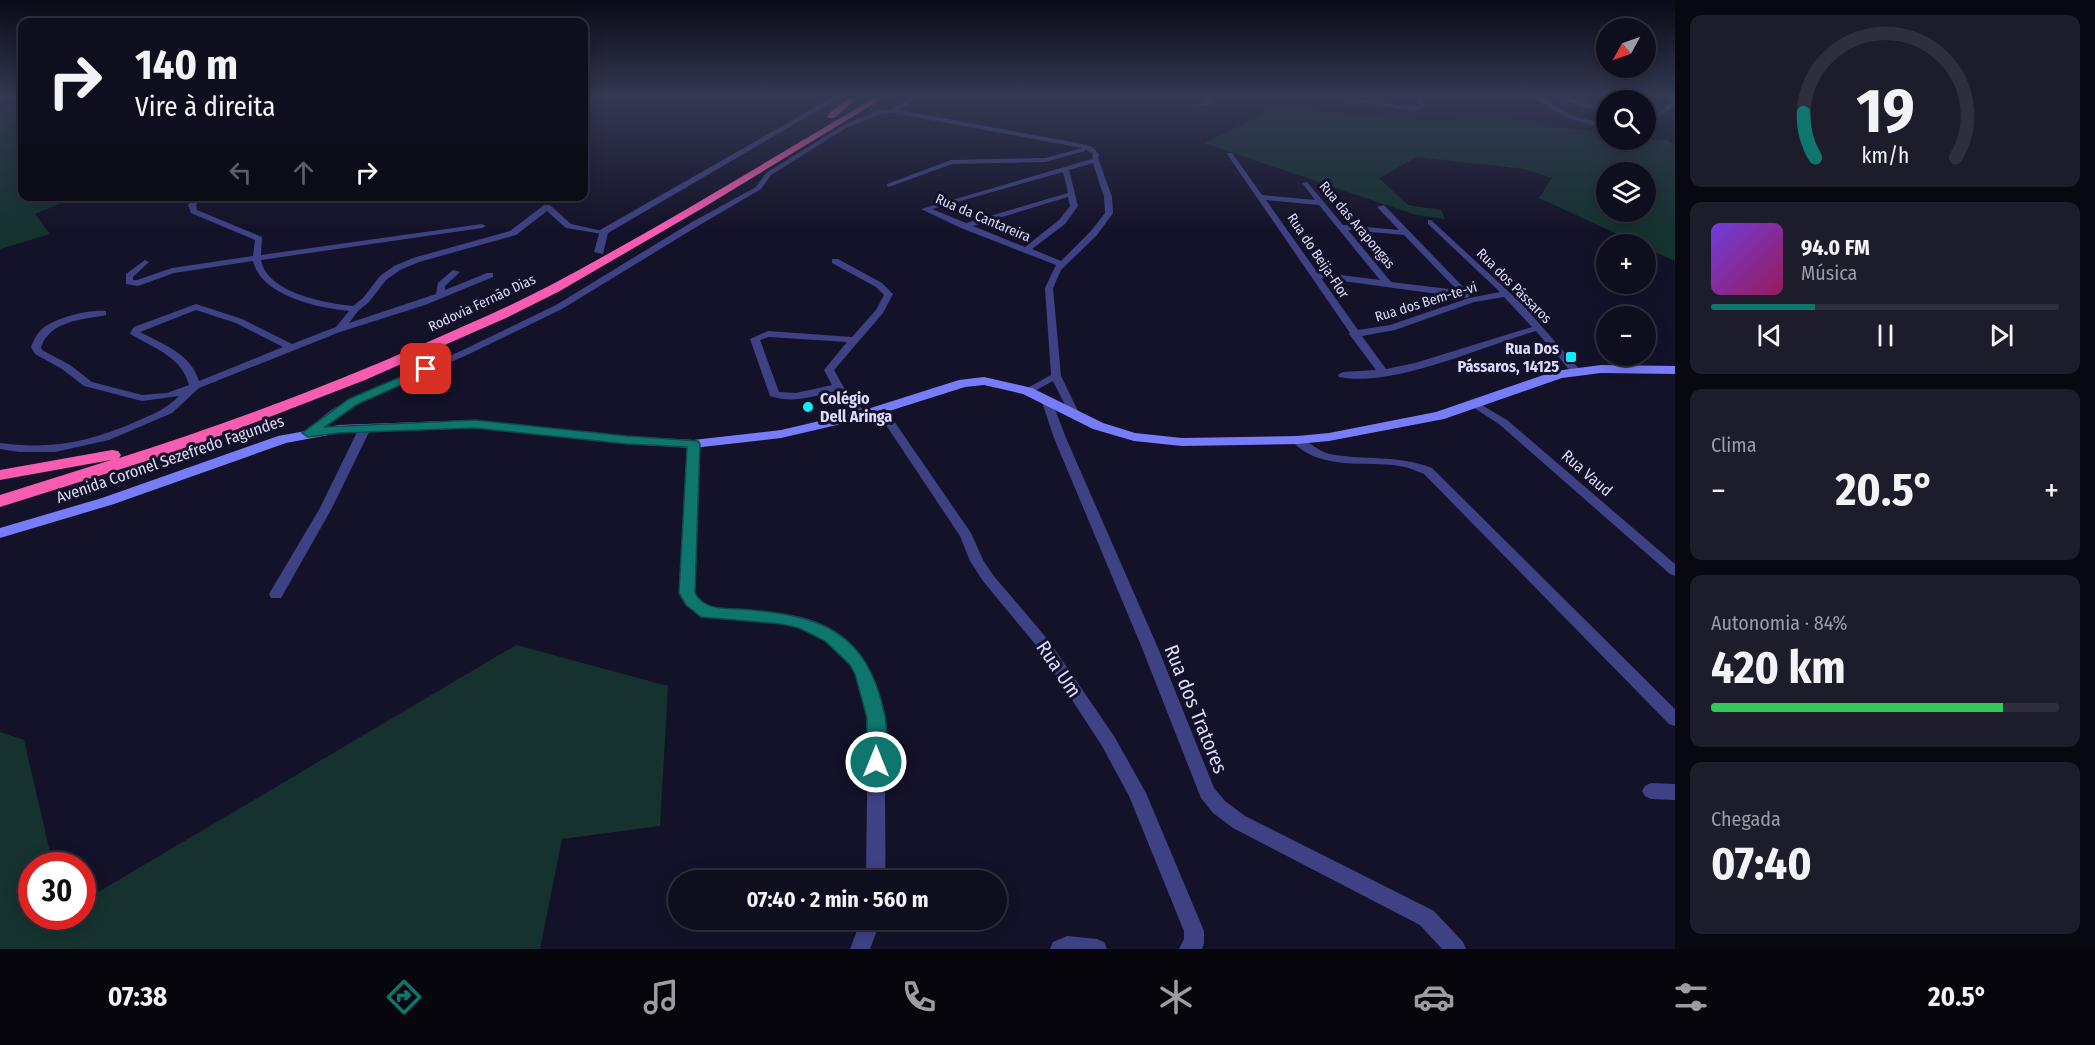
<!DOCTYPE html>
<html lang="pt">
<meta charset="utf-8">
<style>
body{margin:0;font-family:"Fira Sans Condensed",sans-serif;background:#1d1c2b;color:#f1f3f6;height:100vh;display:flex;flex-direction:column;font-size:22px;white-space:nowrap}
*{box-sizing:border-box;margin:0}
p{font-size:20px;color:#9b9ca4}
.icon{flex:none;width:33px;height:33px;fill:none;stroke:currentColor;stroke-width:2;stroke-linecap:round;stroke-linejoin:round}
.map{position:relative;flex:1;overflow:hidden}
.side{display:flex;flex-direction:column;gap:15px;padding:15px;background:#080810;width:420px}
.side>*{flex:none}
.guide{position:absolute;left:18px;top:18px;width:570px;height:183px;border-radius:12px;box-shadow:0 3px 15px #0003,0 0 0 2px #2f2e3c;background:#0f0e1e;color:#f1f3f6;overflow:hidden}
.needle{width:39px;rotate:230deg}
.tools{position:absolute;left:1596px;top:18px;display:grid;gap:12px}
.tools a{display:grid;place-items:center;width:60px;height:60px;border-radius:50%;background:#0f0e1e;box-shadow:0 3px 15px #0003,0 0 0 2px #2f2e3c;font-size:30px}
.speed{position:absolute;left:18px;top:852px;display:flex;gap:12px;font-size:30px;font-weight:700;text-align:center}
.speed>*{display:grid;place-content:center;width:78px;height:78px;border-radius:50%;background:#0f0e1e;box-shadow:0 3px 15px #0003,0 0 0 2px #2f2e3c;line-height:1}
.speed .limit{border:9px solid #d22;background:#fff;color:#111}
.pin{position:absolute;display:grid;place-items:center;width:51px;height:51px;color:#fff;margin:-26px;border-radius:12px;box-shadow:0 3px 9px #0006}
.me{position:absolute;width:66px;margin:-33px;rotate:0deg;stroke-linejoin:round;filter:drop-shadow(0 0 4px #0008)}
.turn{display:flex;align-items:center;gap:21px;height:126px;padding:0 18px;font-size:27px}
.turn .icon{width:78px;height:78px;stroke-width:2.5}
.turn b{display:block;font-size:42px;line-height:51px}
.lanes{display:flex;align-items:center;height:57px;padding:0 18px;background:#0003;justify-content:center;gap:30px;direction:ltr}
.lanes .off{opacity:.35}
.big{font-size:45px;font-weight:700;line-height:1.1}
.side .tile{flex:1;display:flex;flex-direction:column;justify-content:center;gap:9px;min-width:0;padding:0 21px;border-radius:12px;background:#1d1c2b}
.side .dial{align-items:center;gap:0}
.dial svg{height:156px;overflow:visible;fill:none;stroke:#2f2e3c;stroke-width:7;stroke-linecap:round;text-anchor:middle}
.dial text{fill:#f1f3f6;stroke:none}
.song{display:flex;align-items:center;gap:18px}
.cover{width:72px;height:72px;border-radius:9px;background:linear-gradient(135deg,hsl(260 70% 55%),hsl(330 70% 35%))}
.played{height:6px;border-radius:3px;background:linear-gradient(90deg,#0f766e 30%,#2f2e3c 30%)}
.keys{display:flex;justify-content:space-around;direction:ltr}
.heat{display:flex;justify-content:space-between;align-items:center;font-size:33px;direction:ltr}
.charge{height:9px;border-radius:4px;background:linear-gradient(90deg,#34c759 84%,#2f2e3c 0)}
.trip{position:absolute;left:668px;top:870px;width:339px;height:60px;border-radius:30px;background:#0f0e1e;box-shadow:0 3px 15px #0003,0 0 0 2px #2f2e3c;font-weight:700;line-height:60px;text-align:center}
.tab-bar{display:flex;height:96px;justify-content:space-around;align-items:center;background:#06060c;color:#9b9ca4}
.tab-bar .icon{width:42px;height:42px}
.tab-bar .on{color:#0f766e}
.tab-bar b{font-size:27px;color:#f1f3f6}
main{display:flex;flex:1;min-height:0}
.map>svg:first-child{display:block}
</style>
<main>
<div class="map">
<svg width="1675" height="949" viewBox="0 0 1675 949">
<rect width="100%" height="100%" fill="#141228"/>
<g fill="#15322f" fill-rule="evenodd">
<polygon points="584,97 677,97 669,101 584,102"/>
<polygon points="22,100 22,196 76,197 35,214 50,234 0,249 0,109 12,108 10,103"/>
<path d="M1265,107l174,14 30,-3 41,1 96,15v6h61l8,5v116l-29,-13v-4h-7l-100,-46 13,-20 -28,-9 -107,-12 -38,21 29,27 33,5 4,9 -29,-4 -212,-72 58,-28zM1606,172h40v40h-40z"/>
<polygon points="516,645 668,686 660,826 562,839 540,949 0,949 0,732 24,740 53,865 32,866 32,916 82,916 83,901"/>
</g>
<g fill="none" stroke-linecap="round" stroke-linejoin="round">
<g fill="#3f4185" fill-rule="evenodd">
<path d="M912,97h7l-21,13 180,33 14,4 7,7 -1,4 14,39 1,16 -16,22 -36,35 -8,18 8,88 19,39 -1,2h-8l-18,-36 -22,12 -4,1 -5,-3 29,-16 -6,-87 11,-23 -95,-37 -40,-19 171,-50 1,-5 -8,-5v2l-40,11 -93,2 -63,23 -2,-1v-2l64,-24 94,-2 38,-10 -190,-35 -13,1 -34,14 -75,47 -10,14 -63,37 -136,83 -95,46 -95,41 -33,18 -27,21h-8l-2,-2 29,-23 33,-18 97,-41 95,-46 136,-83 64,-35 10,-14 76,-47 35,-15 15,-2zM1093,163l11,34 1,16 -14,18 -30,30 -29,-12 33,-25 13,-18 -9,-36zM1063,172l5,21 -102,30 -34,-14zM1068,197l2,9 -11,14 -34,27 -52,-21z"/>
<polygon points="1198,97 1204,97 1215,104 1193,106 1193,104 1206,103"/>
<polygon points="1328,97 1341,97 1412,107 1419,106 1415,97 1421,97 1425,107 1412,111"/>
<path d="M1535,97h6l24,15 14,6 27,5v4c-27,-3 -50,-12 -71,-30z"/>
<path d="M1554,97c15,-1 36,8 52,10v4l-20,-3z"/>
<polygon points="1646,97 1658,97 1643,100 1633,100"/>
<polygon points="1666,97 1675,98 1675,106 1646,125 1646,121 1671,103 1672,101"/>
<path d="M1228,153h4l30,42 53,5 -13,-17 5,-1 36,43 56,5 -22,-23 7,-2 87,90 -4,3 -146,-20 37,52 32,-5 79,-27 31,-6 -72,-68v-4h3l91,84 59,67 -1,2h-8l-36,-42c-54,15 -143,57 -197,46l-1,-2 5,-3 33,-2 -27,-36 1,-1 -123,-179zM1266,200l53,5 61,75 -63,-8zM1348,230l56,5 53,55 -66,-8zM1504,297l28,30 -117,36 -29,6 -24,-33 33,-6 79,-28z"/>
<path d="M195,196h7l-6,9 1,5 65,27 -1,18 221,-31 4,2 -4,2 -221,32c6,33 64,43 92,46l10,-8 17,-22 14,-10 19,-8 97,-27 34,-26h6l21,19 36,8 -4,2 -37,-6 -19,-17 -31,24 -97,27 -19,8 -14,10 -17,22 -11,9 -9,12 87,-29 2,-11 15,-13 7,2 -15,14v4l42,-17h6v4l-68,28 -85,27 -141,56 -27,25 -63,27 -54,12h-36l-19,-3v-6c51,7 89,-1 135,-21 16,-7 32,-13 44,-26l-37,5 -58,-15 -22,-17 -27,-15 -4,-7c3,-7 5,-12 10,-17 12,-12 48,-21 65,-19v4c-24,5 -55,5 -65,32l1,3 28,15 22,17 50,13 25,-2 22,-8c-8,-29 -34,-36 -57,-50l-2,-2 4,-6 62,-23 46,15 50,25 44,-17 13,-16c-31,-3 -88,-15 -96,-50l-79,12 -36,13 -12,-2v-10l19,-14 4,2 -16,15v3h4l35,-12 81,-12 2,-16 -64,-27 -3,-8zM196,310l40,13 47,24 -84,34c-8,-27 -36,-37 -59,-49z"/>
<path d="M832,259h6l44,24 11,11 -10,19 -49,57 9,16 24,29 -5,3 -4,-1 -22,-26c-22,5 -44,13 -66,5l-20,-57 18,-8 84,6 24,-27 8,-15 -8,-8 -44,-24zM769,337l78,5 -23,28 8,15 -36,8 -17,-1 -19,-52z"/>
<polygon points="1046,396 1051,399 1066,438 1158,648 1214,788 1225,801 1245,816 1434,911 1463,942 1466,949 1442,949 1420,925 1233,828 1213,813 1201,798 1142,648 1054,438 1041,399"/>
<polygon points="1475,401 1507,420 1675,564 1675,576 1670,574 1499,424 1471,406 1470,404"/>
<polygon points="881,407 885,408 971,533 983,560 993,575 1049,641 1114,736 1146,793 1204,931 1204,943 1202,949 1179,949 1184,939 1184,931 1129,796 1102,746 1039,649 983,581 970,561 960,536 876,410"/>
<polygon points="365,425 371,428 332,508 281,598 271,598 269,594 320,508 359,428"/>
<path d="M1297,437c12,3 19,14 33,17 37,7 65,0 102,14l243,241v17l-6,-2 -245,-250c-11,-5 -20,-8 -32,-9 -34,-3 -76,4 -101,-25z"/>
<path d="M693,441l6,3 -5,149c9,17 27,16 44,17 32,2 69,3 97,21 55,37 49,105 50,163 0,29 1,58 0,86h-19l2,-162 -11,-43 -6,-10 -25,-25 -15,-8 -30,-9 -74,-5 -21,-13 -6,-12 7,-149z"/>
<polygon points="1651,783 1675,784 1675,800 1651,799 1645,796 1642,791 1645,786"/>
<polygon points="861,920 881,920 870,949 850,949"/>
<polygon points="1067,936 1097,939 1104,942 1107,949 1050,949 1053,942"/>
</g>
<polygon fill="#3f4185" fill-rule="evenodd" points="833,97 841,97 608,233 603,254 594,252 600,230"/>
<polygon fill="#777cf8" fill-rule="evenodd" points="1601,365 1675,366 1675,374 1601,373 1562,378 1444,419 1329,441 1297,444 1182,446 1134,441 1093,429 1023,394 984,385 965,387 867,418 781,438 693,448 627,444 475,428 339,433 286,443 114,504 0,538 0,528 102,498 278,436 339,425 475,420 627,436 693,440 781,430 858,412 959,380 984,377 1032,388 1103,423 1135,433 1182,438 1297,436 1329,433 1436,412 1555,371"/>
<g fill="#f75cb1" fill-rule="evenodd">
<polygon points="850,97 859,97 834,118 828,118 828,114"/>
<path d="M876,97h9l-184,112 -143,83 -52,26 -141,62 -93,36 -84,32 -188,59v-12l111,-35 -111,20v-10l112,-20 6,1 3,4 -2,3c102,-32 203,-70 302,-113 43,-19 86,-37 128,-59 111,-59 218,-125 327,-189z"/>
</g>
</g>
<linearGradient id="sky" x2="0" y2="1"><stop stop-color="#0b0a16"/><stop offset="0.42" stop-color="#343953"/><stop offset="1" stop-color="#343953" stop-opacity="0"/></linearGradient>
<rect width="1675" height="230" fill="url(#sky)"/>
<path fill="#0f766e" stroke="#0a4d48" stroke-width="1.5" d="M426,366l5,3 -1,3 -72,32 -33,23 150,-7 152,16 71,5 2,3 -5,149c9,17 28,15 44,16 81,6 128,20 146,107 3,15 1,31 1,46l-3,6 -7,2 -7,-2 -3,-6 1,-44 -12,-44 -5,-9 -25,-24 -26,-13 -18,-4 -80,-7 -15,-12 -7,-12 8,-146 -60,-3 -152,-16 -136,5 -31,4 -6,-4 47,-34z"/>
<g fill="#11ebf3" stroke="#141228" stroke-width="2">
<rect x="1565" y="351" width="12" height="12" rx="3"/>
<circle cx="808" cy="407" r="6"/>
</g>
<g text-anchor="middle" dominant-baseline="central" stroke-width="6" stroke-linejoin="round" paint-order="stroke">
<g font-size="14" fill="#dddbfd" stroke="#141228">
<text transform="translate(983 218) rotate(23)">Rua da Cantareira</text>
<text transform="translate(1357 225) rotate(50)">Rua das Arapongas</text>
<text transform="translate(1318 256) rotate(56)">Rua do Beija-Flor</text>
<text transform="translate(1514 286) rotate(45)">Rua dos Pássaros</text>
<text transform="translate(1426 302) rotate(-17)">Rua dos Bem-te-vi</text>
<text transform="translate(482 303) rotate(-25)">Rodovia Fernão Dias</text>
</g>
<g font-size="16" font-weight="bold" fill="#dddbfd" stroke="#141228" text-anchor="end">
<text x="1559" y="348">Rua Dos<tspan x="1559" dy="18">Pássaros, 14125</tspan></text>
<text x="820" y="398" text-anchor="start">Colégio<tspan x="820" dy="18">Dell Aringa</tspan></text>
</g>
<g font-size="16" fill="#dddbfd" stroke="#141228">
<text transform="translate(170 459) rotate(-19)">Avenida Coronel Sezefredo Fagundes</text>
<text transform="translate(1587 473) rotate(41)">Rua Vaud</text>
</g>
<g font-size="20" fill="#dddbfd" stroke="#141228">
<text transform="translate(1059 669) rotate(56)">Rua Um</text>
<text transform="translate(1196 709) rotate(68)">Rua dos Tratores</text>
</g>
</g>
</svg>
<div class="tools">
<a><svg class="needle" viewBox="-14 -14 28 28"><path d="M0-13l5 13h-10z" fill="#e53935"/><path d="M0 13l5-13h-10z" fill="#9b9ca4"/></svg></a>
<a><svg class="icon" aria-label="search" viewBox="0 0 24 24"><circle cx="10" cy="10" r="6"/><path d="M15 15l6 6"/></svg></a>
<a><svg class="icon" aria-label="layers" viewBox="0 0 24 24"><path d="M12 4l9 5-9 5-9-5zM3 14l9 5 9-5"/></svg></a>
<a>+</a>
<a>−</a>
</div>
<div class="speed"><div class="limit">30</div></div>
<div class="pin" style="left:426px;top:369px;background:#d93025"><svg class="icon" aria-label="arrive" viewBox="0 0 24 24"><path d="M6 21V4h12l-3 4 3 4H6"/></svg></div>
<svg class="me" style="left:876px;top:762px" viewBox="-20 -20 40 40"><circle r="17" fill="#0f766e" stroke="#fff" stroke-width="3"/><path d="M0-11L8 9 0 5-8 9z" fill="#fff"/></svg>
<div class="trip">07:40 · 2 min · 560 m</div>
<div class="guide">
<div class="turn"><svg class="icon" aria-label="right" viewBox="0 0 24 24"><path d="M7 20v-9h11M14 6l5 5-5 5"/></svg><div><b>140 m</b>Vire à direita</div></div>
<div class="lanes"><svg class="icon off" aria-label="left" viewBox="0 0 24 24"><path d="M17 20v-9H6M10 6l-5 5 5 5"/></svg><svg class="icon off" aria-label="ahead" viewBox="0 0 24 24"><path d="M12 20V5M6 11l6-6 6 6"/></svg><svg class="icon" aria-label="right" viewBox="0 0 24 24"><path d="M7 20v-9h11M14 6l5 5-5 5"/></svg></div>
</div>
</div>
<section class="side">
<div class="tile dial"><svg viewBox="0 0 100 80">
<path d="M14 69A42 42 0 1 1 86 69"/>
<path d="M14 69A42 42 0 0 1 8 46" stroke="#0f766e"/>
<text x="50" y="56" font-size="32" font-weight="700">19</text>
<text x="50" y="72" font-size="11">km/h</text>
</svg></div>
<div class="tile">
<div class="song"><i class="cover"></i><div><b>94.0 FM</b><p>Música</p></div></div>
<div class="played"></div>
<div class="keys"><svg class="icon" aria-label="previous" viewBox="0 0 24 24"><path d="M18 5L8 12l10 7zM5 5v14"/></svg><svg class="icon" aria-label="pause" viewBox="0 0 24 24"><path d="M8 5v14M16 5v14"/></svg><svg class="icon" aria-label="next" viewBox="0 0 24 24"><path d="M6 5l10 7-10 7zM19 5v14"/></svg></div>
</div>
<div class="tile"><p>Clima</p>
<div class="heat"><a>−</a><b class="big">20.5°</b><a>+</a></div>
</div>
<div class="tile"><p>Autonomia · 84%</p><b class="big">420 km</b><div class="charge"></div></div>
<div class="tile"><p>Chegada</p><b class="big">07:40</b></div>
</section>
</main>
<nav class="tab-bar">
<b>07:38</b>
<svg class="icon on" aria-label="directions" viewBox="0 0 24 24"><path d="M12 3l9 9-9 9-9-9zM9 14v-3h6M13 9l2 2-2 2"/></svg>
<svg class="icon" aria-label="music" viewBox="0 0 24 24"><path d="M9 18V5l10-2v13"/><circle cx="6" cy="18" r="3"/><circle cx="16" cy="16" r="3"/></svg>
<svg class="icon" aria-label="phone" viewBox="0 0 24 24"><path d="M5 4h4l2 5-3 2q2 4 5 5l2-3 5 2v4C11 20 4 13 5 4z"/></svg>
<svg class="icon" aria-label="climate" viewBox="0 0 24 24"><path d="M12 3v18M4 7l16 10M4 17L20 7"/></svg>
<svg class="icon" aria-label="car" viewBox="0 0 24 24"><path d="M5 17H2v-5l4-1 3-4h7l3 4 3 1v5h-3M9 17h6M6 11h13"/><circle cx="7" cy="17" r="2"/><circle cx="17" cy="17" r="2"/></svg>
<svg class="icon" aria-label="filters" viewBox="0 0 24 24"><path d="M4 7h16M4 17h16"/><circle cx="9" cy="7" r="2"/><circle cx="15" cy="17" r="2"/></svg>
<b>20.5°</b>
</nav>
